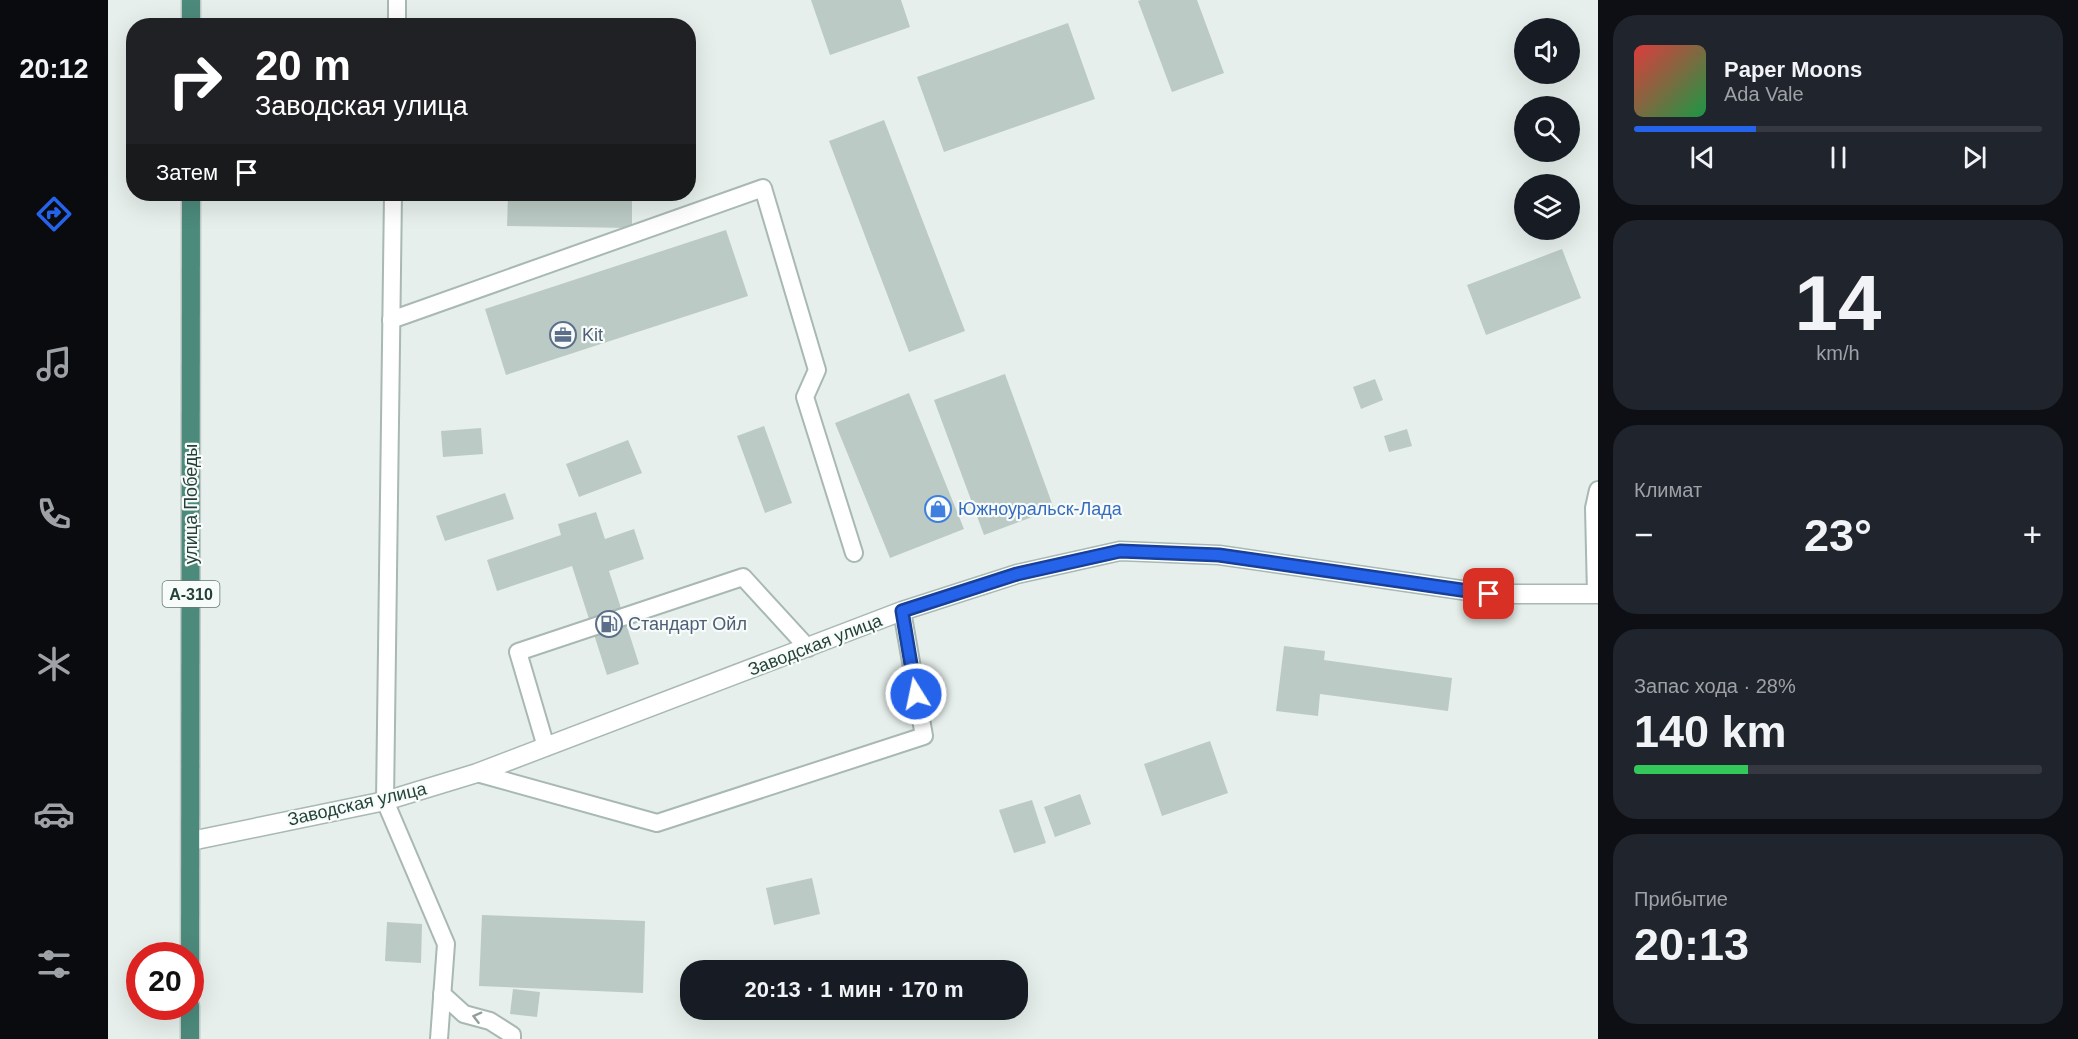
<!DOCTYPE html>
<html lang="ru">
<meta charset="utf-8">
<style>
body{margin:0;font-family:Arial,sans-serif;background:#20242c;color:#f1f3f6;height:100vh;display:flex;flex-direction:column;font-size:22px;white-space:nowrap}
*{box-sizing:border-box;margin:0}
p{font-size:20px;color:#9ea1a6}
.icon{flex:none;width:33px;height:33px;fill:none;stroke:currentColor;stroke-width:2;stroke-linecap:round;stroke-linejoin:round}
.map{position:relative;flex:1;overflow:hidden}
.panel{display:flex;flex-direction:column;gap:15px;padding:15px;background:#0d0f14;width:480px}
.panel>*{flex:none}
.guide{position:absolute;left:18px;top:18px;width:570px;height:183px;border-radius:24px;box-shadow:0 6px 24px #0002;background:#202124;color:#fff;overflow:hidden}
.tools{position:absolute;left:1406px;top:18px;display:grid;gap:12px}
.tools a{display:grid;place-items:center;width:66px;height:66px;border-radius:50%;background:#171b24;box-shadow:0 6px 24px #0002;font-size:30px}
.speed{position:absolute;left:18px;top:942px;display:flex;gap:12px;font-size:30px;font-weight:700;text-align:center}
.speed>*{display:grid;place-content:center;width:78px;height:78px;border-radius:50%;background:#171b24;box-shadow:0 6px 24px #0002;line-height:1}
.speed .limit{border:9px solid #d22;background:#fff;color:#111}
.pin{position:absolute;display:grid;place-items:center;width:51px;height:51px;color:#fff;margin:-26px;border-radius:12px;box-shadow:0 3px 9px #0006}
.me{position:absolute;width:66px;margin:-33px;rotate:350deg;stroke-linejoin:round;filter:drop-shadow(0 0 4px #0008)}
.turn{display:flex;align-items:center;gap:21px;height:126px;padding:0 30px;font-size:27px}
.turn .icon{width:78px;height:78px;stroke-width:2.5}
.turn b{display:block;font-size:42px;line-height:51px}
.then{display:flex;align-items:center;height:57px;padding:0 30px;background:#0003;gap:12px;font-size:22px}
.big{font-size:45px;font-weight:700;line-height:1.1}
.panel .tile{flex:1;display:flex;flex-direction:column;justify-content:center;gap:9px;min-width:0;padding:0 21px;border-radius:24px;background:#20242c}
.panel .dial{align-items:center;gap:0}
.dial b{font-size:78px;line-height:1}
.song{display:flex;align-items:center;gap:18px}
.cover{width:72px;height:72px;border-radius:9px;background:linear-gradient(135deg,hsl(0 70% 55%),hsl(140 70% 35%))}
.played{height:6px;border-radius:3px;background:linear-gradient(90deg,#2563eb 30%,#363941 30%)}
.keys{display:flex;justify-content:space-around;direction:ltr}
.heat{display:flex;justify-content:space-between;align-items:center;font-size:33px;direction:ltr}
.charge{height:9px;border-radius:4px;background:linear-gradient(90deg,#34c759 28%,#363941 0)}
.trip{position:absolute;left:572px;top:960px;width:348px;height:60px;border-radius:24px;background:#171b24;box-shadow:0 6px 24px #0002;font-weight:700;line-height:60px;text-align:center}
main{display:flex;flex:1;min-height:0}
.dock{display:flex;flex-direction:column;width:108px;justify-content:space-around;align-items:center;background:#090b0e;color:#9ea1a6}
.dock .icon{width:42px;height:42px}
.dock .on{color:#2563eb}
.dock b{font-size:27px;color:#f1f3f6}
.map>svg:first-child{display:block}
</style>
<main>
<nav class="dock">
<b>20:12</b>
<svg class="icon on" aria-label="directions" viewBox="0 0 24 24"><path d="M12 3l9 9-9 9-9-9zM9 14v-3h6M13 9l2 2-2 2"/></svg>
<svg class="icon" aria-label="music" viewBox="0 0 24 24"><path d="M9 18V5l10-2v13"/><circle cx="6" cy="18" r="3"/><circle cx="16" cy="16" r="3"/></svg>
<svg class="icon" aria-label="phone" viewBox="0 0 24 24"><path d="M5 4h4l2 5-3 2q2 4 5 5l2-3 5 2v4C11 20 4 13 5 4z"/></svg>
<svg class="icon" aria-label="climate" viewBox="0 0 24 24"><path d="M12 3v18M4 7l16 10M4 17L20 7"/></svg>
<svg class="icon" aria-label="car" viewBox="0 0 24 24"><path d="M5 17H2v-5l4-1 3-4h7l3 4 3 1v5h-3M9 17h6M6 11h13"/><circle cx="7" cy="17" r="2"/><circle cx="17" cy="17" r="2"/></svg>
<svg class="icon" aria-label="filters" viewBox="0 0 24 24"><path d="M4 7h16M4 17h16"/><circle cx="9" cy="7" r="2"/><circle cx="15" cy="17" r="2"/></svg>
</nav>
<div class="map">
<svg width="1490" height="1039" viewBox="0 0 1490 1039">
<rect width="100%" height="100%" fill="#e6efeb"/>
<g fill="#bbcac4">
<polygon points="703,0 793,0 802,27 722,55"/>
<polygon points="1033,0 1089,0 1116,73 1064,92 1030,1"/>
<polygon points="960,23 987,99 836,152 809,77"/>
<polygon points="776,120 857,331 801,352 721,141"/>
<polygon points="400,194 524,194 524,228 399,226"/>
<polygon points="618,230 640,296 398,375 377,309"/>
<polygon points="1454,249 1473,298 1378,335 1359,285"/>
<polygon points="897,374 946,509 876,535 826,400"/>
<polygon points="1267,379 1275,400 1253,409 1245,387"/>
<polygon points="801,393 856,529 782,558 727,423"/>
<polygon points="656,426 684,503 657,513 629,436"/>
<polygon points="373,428 375,454 335,457 333,431"/>
<polygon points="1299,429 1304,446 1281,452 1276,436"/>
<polygon points="520,440 534,473 471,497 458,464"/>
<polygon points="397,493 406,519 337,541 328,516"/>
<polygon points="488,512 497,539 526,529 536,559 501,571 531,664 499,675 464,566 389,591 379,560 453,535 450,524"/>
<polygon points="1176,646 1217,651 1216,660 1344,678 1340,711 1212,694 1210,716 1168,711"/>
<polygon points="1102,741 1120,793 1054,816 1036,764"/>
<polygon points="972,794 983,824 947,837 936,807"/>
<polygon points="924,800 938,843 906,853 891,810"/>
<polygon points="704,878 712,914 666,925 658,888"/>
<polygon points="374,915 537,921 535,993 371,986"/>
<polygon points="279,922 314,924 313,963 277,961"/>
<polygon points="405,989 432,992 429,1017 402,1014"/>
</g>
<g fill="none" stroke-linecap="round" stroke-linejoin="round">
<defs>
<g id="service">
<polyline points="289,26 289,0"/>
<polyline points="285,194 277,801 338,944 331,1039"/>
<polyline points="283,320 655,188 709,370 697,397 746,553"/>
<polyline points="1488,594 1486,508 1490,490"/>
<polyline points="438,747 410,652 635,577 700,648"/>
<polyline points="369,773 549,823 816,736 794,611"/>
<polyline points="334,994 356,1014 382,1021 404,1035 404,1039"/>
</g>
<polyline id="tertiary" points="83,841 277,801 369,773 794,611 909,574 1012,551 1111,555 1381,594 1490,594"/>
<g id="trunk">
<polyline points="83,26 83,0"/>
<polyline points="82,994 83,194"/>
<polyline points="82,1039 82,1006"/>
</g>
</defs>
<use href="#service" stroke="#a8b8b2" stroke-width="20"/>
<use href="#tertiary" stroke="#a8b8b2" stroke-width="21"/>
<use href="#trunk" stroke="#c2cac8" stroke-width="21"/>
<use href="#service" stroke="#fff" stroke-width="16"/>
<use href="#tertiary" stroke="#fff" stroke-width="18"/>
<use href="#trunk" stroke="#4c8a7c" stroke-width="18"/>
</g>
<defs><path id="oneway-chevron" d="M-2-3.5L2.5 0L-2 3.5" fill="none" stroke-width="1.6" stroke-linecap="round" stroke-linejoin="round" transform="scale(1.5)"/></defs>
<use stroke="#92a09c" href="#oneway-chevron" transform="translate(369 1017) rotate(-165)"/>
<g fill="none" stroke-linecap="round" stroke-linejoin="round">
<defs>
<polyline id="route" points="808,694 794,611 909,574 1012,551 1111,555 1381,594"/>
</defs>
<use href="#route" stroke="#184099" stroke-width="15"/>
<use href="#route" stroke="#2563eb" stroke-width="10"/>
</g>
<defs>
<symbol id="office-ring" viewBox="-11 -11 22 22"><circle r="9.5" fill="#f7fbf9" stroke="#5c6f8a" stroke-width="1.5"/><path d="M-6-3h4V-5.5h4V-3h4V5H-6ZM-1-4.5V-3h2v-1.5ZM-6 0V1H6V0Z" fill="#5c6f8a"/></symbol>
<symbol id="shop-ring" viewBox="-11 -11 22 22"><circle r="9.5" fill="#f7fbf9" stroke="#3f7fe0" stroke-width="1.5"/><path d="M-5-2.5h2.3a2.7 3.5 0 0 1 5.4 0H5L5.5 6h-11ZM-1.5-2.5h3a1.5 2.3 0 0 0-3 0Z" fill="#3f7fe0"/></symbol>
<symbol id="fuel-ring" viewBox="-11 -11 22 22"><circle r="9.5" fill="#f7fbf9" stroke="#5c6f8a" stroke-width="1.5"/><path d="M-5.5-6h7V0h2V4h1.3V-2.5L3-4.5l.8-.8L6-3V5H2.5V1h-1V6h-7ZM-4.2-4.7v3.2H.2V-4.7Z" fill="#5c6f8a"/></symbol>
</defs>
<g fill-rule="evenodd">
<use href="#office-ring" x="440" y="320" width="30" height="30"/>
<use href="#shop-ring" x="815" y="494" width="30" height="30"/>
<use href="#fuel-ring" x="486" y="609" width="30" height="30"/>
</g>
<g text-anchor="middle" dominant-baseline="central" stroke-width="4.5" stroke-linejoin="round" paint-order="stroke">
<rect fill="#f7fbf9" stroke="#637a73" stroke-width="1.5" x="54.5" y="581" width="57" height="26" rx="4.5"/>
<g font-size="16" font-weight="bold" fill="#24423a">
<text x="83" y="594">А-310</text>
</g>
<g font-size="18" fill="#4e5e75" stroke="#f7fbf9" text-anchor="start">
<text x="474" y="335">Kit</text>
<text x="520" y="624">Стандарт Ойл</text>
</g>
<g font-size="18" fill="#24423a" stroke="#f7fbf9">
<text transform="translate(83 504) rotate(-90)">улица Победы</text>
<text transform="translate(707 645) rotate(-21)">Заводская улица</text>
<text transform="translate(249 804) rotate(-13)">Заводская улица</text>
</g>
<g font-size="18" fill="#366cbe" stroke="#f7fbf9" text-anchor="start">
<text x="850" y="509">Южноуральск-Лада</text>
</g>
</g>
</svg>
<div class="tools">
<a><svg class="icon" aria-label="sound" viewBox="0 0 24 24"><path d="M4 9h4l5-4v14l-5-4H4zM17 9q2 3 0 6"/></svg></a>
<a><svg class="icon" aria-label="search" viewBox="0 0 24 24"><circle cx="10" cy="10" r="6"/><path d="M15 15l6 6"/></svg></a>
<a><svg class="icon" aria-label="layers" viewBox="0 0 24 24"><path d="M12 4l9 5-9 5-9-5zM3 14l9 5 9-5"/></svg></a>
</div>
<div class="speed"><div class="limit">20</div></div>
<div class="pin" style="left:1381px;top:594px;background:#d93025"><svg class="icon" aria-label="arrive" viewBox="0 0 24 24"><path d="M6 21V4h12l-3 4 3 4H6"/></svg></div>
<svg class="me" style="left:808px;top:694px" viewBox="-20 -20 40 40"><circle r="17" fill="#2563eb" stroke="#fff" stroke-width="3"/><path d="M0-11L8 9 0 5-8 9z" fill="#fff"/></svg>
<div class="trip">20:13 · 1 мин · 170 m</div>
<div class="guide">
<div class="turn"><svg class="icon" aria-label="right" viewBox="0 0 24 24"><path d="M7 20v-9h11M14 6l5 5-5 5"/></svg><div><b>20 m</b>Заводская улица</div></div>
<div class="then">Затем<svg class="icon" aria-label="arrive" viewBox="0 0 24 24"><path d="M6 21V4h12l-3 4 3 4H6"/></svg></div>
</div>
</div>
<section class="panel">
<div class="tile">
<div class="song"><i class="cover"></i><div><b>Paper Moons</b><p>Ada Vale</p></div></div>
<div class="played"></div>
<div class="keys"><svg class="icon" aria-label="previous" viewBox="0 0 24 24"><path d="M18 5L8 12l10 7zM5 5v14"/></svg><svg class="icon" aria-label="pause" viewBox="0 0 24 24"><path d="M8 5v14M16 5v14"/></svg><svg class="icon" aria-label="next" viewBox="0 0 24 24"><path d="M6 5l10 7-10 7zM19 5v14"/></svg></div>
</div>
<div class="tile dial"><b>14</b><p>km/h</p></div>
<div class="tile"><p>Климат</p>
<div class="heat"><a>−</a><b class="big">23°</b><a>+</a></div>
</div>
<div class="tile"><p>Запас хода · 28%</p><b class="big">140 km</b><div class="charge"></div></div>
<div class="tile"><p>Прибытие</p><b class="big">20:13</b></div>
</section>
</main>
